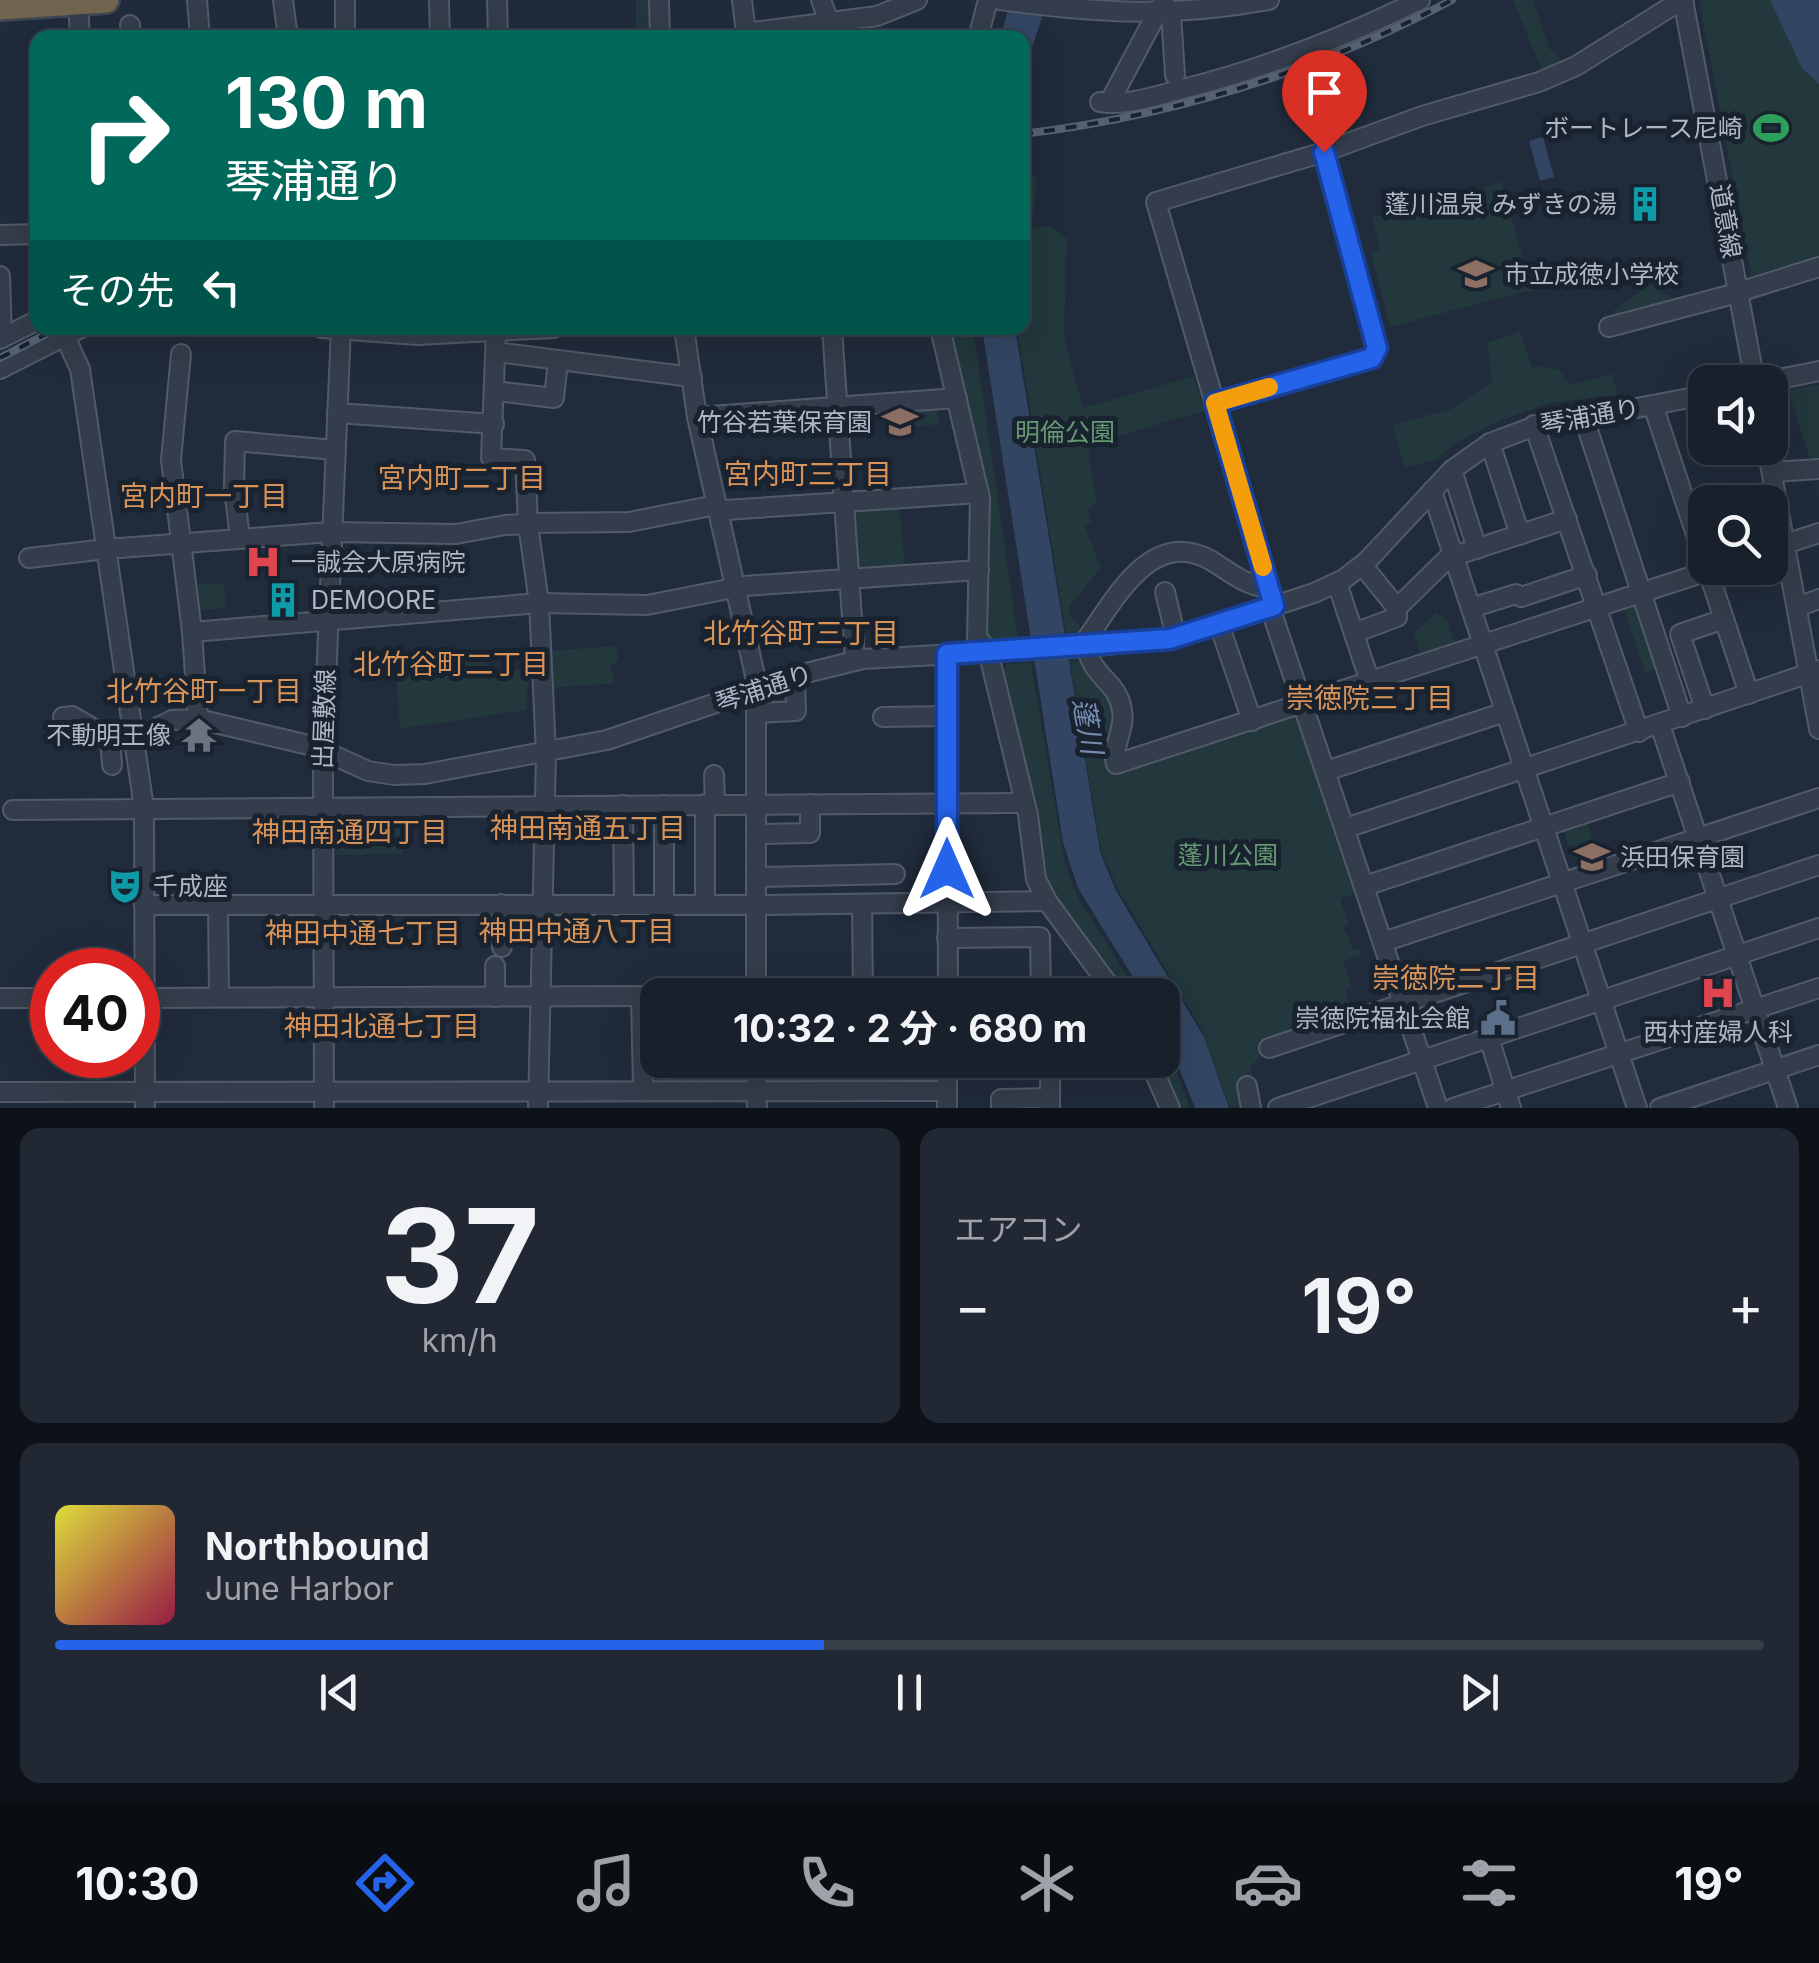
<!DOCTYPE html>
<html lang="ja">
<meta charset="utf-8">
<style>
body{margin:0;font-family:Inter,"Noto Sans JP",sans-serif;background:#212834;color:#f1f3f6;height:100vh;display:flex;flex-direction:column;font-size:38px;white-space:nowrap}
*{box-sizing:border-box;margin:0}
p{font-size:32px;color:#9fa3a9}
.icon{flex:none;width:55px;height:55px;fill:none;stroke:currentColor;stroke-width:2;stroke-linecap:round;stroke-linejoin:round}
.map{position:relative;height:1108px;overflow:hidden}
.side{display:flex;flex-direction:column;gap:20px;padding:20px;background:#0d1218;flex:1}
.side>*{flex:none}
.top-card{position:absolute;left:30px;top:30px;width:1000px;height:305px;border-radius:20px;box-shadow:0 10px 40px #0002,0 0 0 2px #363e48;background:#00695c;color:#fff;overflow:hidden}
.buttons{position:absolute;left:1688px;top:365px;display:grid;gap:20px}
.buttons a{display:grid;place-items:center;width:100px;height:100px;border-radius:20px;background:#18202c;box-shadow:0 10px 40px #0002,0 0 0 2px #363e48;font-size:50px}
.speed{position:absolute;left:30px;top:948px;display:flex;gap:20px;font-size:50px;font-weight:700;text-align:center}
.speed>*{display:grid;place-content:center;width:130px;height:130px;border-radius:50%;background:#18202c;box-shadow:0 10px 40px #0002,0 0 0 2px #363e48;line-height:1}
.speed .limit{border:15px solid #d22;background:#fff;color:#111}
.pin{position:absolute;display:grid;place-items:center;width:85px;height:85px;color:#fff;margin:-102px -42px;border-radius:50% 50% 50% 0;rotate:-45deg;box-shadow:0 0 10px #0007}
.pin .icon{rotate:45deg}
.me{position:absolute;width:110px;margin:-55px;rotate:0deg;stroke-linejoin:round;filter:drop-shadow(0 0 8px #0008)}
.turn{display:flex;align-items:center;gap:35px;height:210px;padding:0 30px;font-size:45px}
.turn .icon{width:130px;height:130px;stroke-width:2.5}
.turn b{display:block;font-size:70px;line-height:85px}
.then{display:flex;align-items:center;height:95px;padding:0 30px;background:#0003;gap:20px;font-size:38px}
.big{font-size:75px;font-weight:700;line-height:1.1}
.side .card{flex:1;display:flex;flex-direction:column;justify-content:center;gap:15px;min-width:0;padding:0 35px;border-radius:20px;background:#212834}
.side .dial{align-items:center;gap:0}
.dial b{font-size:130px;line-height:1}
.song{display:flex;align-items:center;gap:30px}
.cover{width:120px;height:120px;border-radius:15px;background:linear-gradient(135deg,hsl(60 70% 55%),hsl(340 70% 35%))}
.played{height:10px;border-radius:5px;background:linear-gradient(90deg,#2563eb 45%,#363e48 45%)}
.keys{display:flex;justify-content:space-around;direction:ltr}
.heat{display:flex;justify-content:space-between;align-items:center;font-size:55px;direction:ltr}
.side .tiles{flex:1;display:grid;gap:20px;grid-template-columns:1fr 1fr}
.card:last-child{grid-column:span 2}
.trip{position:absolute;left:640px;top:978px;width:540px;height:100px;border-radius:20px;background:#18202c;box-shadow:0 10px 40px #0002,0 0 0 2px #363e48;font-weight:700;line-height:100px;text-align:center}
.tabs{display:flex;height:160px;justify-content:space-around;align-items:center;background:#0a0d12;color:#9fa3a9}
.tabs .icon{width:70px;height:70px}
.tabs .selected{color:#2563eb}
.tabs b{font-size:45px;color:#f1f3f6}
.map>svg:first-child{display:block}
</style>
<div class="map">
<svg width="1819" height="1108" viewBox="0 0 1819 1108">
<rect width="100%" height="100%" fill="#202b3b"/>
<g fill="#22383c">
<polygon points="636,0 654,0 656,37 636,37"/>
<polygon points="1513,0 1533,0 1549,48 1565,62 1542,71"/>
<polygon points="1699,0 1819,0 1819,256 1751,276"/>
<polygon points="1036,177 1034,217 1023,218 1023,178"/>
<polygon points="1502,182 1531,290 1390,327 1371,253 1380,250 1372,217"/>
<polygon points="1051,226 1067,239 1064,337 1083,408 1194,376 1204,411 1091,444 1089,457 1097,502 1088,511 1091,522 1085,527 1101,568 1069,607 1071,616 1080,625 1079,632 1066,634 1017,328 1022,328 1023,229"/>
<polygon points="1668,272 1669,277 1662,292 1678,301 1615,318 1614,310"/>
<polygon points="944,328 973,328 1018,638 993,641 982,636 985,499"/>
<polygon points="1520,331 1532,366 1558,369 1571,385 1612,374 1618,395 1549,403 1499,421 1457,442 1436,460 1405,467 1392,425 1451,409 1492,382 1487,343"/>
<polygon points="1819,385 1819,465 1811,462 1788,390"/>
<polygon points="935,405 940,424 911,427 908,417 910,407"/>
<polygon points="899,502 905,570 857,573 852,505"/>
<polygon points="224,583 226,608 194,611 192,585"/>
<polygon points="1638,599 1660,668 1645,673 1622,604"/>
<polygon points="1436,613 1447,620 1457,648 1422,659 1414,633"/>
<polygon points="616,646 619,661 610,665 615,683 549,688 546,651"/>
<polygon points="479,650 490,672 529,668 526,710 400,729 395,656"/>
<polygon points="1079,661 1102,686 1117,709 1109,748 1104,758 1108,773 1299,713 1358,892 1340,899 1349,924 1344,927 1352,948 1360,950 1361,955 1343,961 1352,987 1345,989 1353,1013 1269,1048 1250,1067 1258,1106 1230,1108 1201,1028 1118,889 1101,851 1070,662"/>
<polygon points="1031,663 1065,864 1080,901 1139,995 1120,995 1044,887 999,674 1007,664"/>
<polygon points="428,813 428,827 404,828 403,854 335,855 336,818 340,814"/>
<polygon points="1587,821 1594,843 1575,849 1573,845 1568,846 1563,828"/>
<polygon points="1163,1035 1190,1108 1174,1108 1153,1060 1162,1060"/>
</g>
<g fill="#324663">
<polygon points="1011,0 1048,0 1023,74 1022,38 1000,38"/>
<polygon points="1770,0 1819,0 1819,84 1802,68"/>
<polygon points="1543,137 1554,177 1540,181 1529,141"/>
<polygon points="982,328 1015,328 1100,852 1116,891 1204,1037 1229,1108 1195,1108 1163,1028 1162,995 1144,995 1078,888 1063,842"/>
</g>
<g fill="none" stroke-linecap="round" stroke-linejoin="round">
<defs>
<g id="minor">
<polyline points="197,0 200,38"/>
<polyline points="283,0 288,38"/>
<polyline points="439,0 440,38"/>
<polyline points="497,0 498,38"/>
<polyline points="659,0 660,38"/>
<polyline points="742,0 746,33 877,16 917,0"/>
<polyline points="821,0 829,22"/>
<path d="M1000,0c97,13 172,18 269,0"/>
<polyline points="1683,0 1755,382"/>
<polyline points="78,1 80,38"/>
<polyline points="1171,14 1175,75"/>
<polyline points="130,25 131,38"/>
<polyline points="345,38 345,0"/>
<polyline points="978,38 988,0"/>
<path d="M1100,102c29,4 55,-6 83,-13 83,-21 160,-51 237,-89"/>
<polyline points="1109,103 1164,0"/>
<polyline points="0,235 38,234"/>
<polyline points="0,276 2,338"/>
<polyline points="1609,327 1726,296 1819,267"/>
<polyline points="61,328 80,369 144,808 145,1108"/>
<polyline points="322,328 417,335 554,328"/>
<polyline points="684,328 697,417 756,680 756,995"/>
<polyline points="832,328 855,661"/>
<polyline points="940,328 980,498 977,637 988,651 1028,815 1036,879 1047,901 1116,995"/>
<polyline points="496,331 491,458 525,460 528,524 539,603 546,753 538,1108"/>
<polyline points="0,339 38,320"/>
<polyline points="496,352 692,377"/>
<polyline points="181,354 171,460 192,632 198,719"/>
<polyline points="0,369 81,328"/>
<polyline points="1764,382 1819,371"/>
<polyline points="495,391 554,398 558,361"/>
<polyline points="1215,403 1371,358 1377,348 1324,152"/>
<polyline points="1653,405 1705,562"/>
<polyline points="337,413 494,424"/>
<polyline points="1583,415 1682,717"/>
<polyline points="697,417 957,398"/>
<polyline points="1534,425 1639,732"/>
<polyline points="1490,443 1520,535"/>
<polyline points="1767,448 1819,729"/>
<polyline points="1452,470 1477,549"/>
<polyline points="1772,472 1819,469"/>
<polyline points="1432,491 1637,1108"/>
<polyline points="528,523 629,522 711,506 726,510 979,493"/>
<polyline points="240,539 234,488 235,441 335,450"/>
<polyline points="1770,549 1819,533"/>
<polyline points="29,558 106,549 331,532 456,534 505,525 528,524"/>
<polyline points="1363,566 1397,608"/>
<polyline points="1707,568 1749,694"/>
<polyline points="1337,583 1370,682"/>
<path d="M1269,588c-23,-2 -38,-15 -57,-27 -60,-35 -97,38 -126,79 3,39 31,38 36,70 4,19 -11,37 -6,54l601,-196"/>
<polyline points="1165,592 1176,638"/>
<polyline points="1797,607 1819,599"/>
<polyline points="1471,608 1516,594 1521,597 1587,575"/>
<polyline points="1219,624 1252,721"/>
<polyline points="192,632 539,603 647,605 744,586 979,570"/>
<polyline points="1354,633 1397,617 1397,608 1448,558 1567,519"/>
<polyline points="947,654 948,995"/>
<polyline points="1705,709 1680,634 1724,619"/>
<polyline points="756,713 796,711 795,676"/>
<polyline points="63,717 72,716 110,738 132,740"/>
<polyline points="883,717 947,716"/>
<polyline points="1660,725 1788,1108"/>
<polyline points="110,738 112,765"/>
<polyline points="132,740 172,720 198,719 313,746 368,771 394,775 425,774 607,740 798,675 863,659 1086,647 1176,638 1314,593 1344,579 1367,561 1452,470 1490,443 1554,419 1626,410 1705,395"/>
<polyline points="1326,771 1505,712"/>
<polyline points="714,775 715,804"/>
<polyline points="623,805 624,904"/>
<polyline points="13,810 1024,803"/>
<polyline points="1346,828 1819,670"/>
<polyline points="757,834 810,833 810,804"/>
<polyline points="757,877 895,874"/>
<polyline points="1365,886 1680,782"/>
<polyline points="501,904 502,947"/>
<polyline points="862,904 863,995"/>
<polyline points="144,905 757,905 1047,901"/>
<polyline points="218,905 219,997"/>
<polyline points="664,905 664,805"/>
<polyline points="705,905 705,804"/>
<polyline points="947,938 1040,937 1041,995"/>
<polyline points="1383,942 1819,798"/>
<polyline points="495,966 495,997"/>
<polyline points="1045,995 1115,994"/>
<polyline points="641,996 643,1090"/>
<polyline points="0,998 52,998"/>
<polyline points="138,998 658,996"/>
<polyline points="1489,1038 1511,1108"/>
<polyline points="1269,1048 1819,865"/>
<polyline points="756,1060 757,1108"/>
<polyline points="1149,1060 1170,1108"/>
<polyline points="1247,1086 1251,1108"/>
<polyline points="0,1092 947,1091"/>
<polyline points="324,1108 323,751 341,328"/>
<polyline points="947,1108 947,1060"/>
<polyline points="1001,1108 1001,1099 1050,1098"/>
<polyline points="1050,1108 1050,1060"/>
<polyline points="1278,1108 1819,928"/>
<polyline points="1438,1108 1273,616 1274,606 1156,202 1324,152 1422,116 1539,82 1576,66 1672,6 1684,4"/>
<polyline points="1453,1108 1819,988"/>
<polyline points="1660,1108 1819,1055"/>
</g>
<polyline id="highway" points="0,7 106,0"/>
</defs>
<use href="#minor" stroke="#525a68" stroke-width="22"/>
<use href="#highway" stroke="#3f4755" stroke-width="30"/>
<use href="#minor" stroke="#343d4b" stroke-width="18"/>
<use href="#highway" stroke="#716550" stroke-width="25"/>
<defs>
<g id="rail">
<path d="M1022,134c152,-18 296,-63 430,-134"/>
<polyline points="0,358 58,328"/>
</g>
</defs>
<use href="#rail" stroke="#556172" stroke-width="8"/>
<use href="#rail" stroke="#19222f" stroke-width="4" stroke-dasharray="11" stroke-linecap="butt"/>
</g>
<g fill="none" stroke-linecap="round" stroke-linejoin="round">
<defs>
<polyline id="route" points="947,869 947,654 1170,639 1274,606 1215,403 1372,358 1377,348 1324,152"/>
</defs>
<use href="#route" stroke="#184099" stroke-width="25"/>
<use href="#route" stroke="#2563eb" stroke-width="18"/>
<polyline stroke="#f59e0b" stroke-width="18" points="1263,567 1215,403 1269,387"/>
</g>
<defs>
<symbol id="stadium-bare" viewBox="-9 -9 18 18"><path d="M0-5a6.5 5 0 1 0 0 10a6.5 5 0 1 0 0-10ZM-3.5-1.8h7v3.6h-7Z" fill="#2e9e5b" stroke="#19222f" stroke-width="2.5" paint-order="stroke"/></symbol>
<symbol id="building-bare" viewBox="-9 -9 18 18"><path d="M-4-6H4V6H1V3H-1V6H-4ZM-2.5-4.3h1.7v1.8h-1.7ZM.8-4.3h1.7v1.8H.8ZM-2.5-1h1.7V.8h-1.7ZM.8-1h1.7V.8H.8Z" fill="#0f9aa8" stroke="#19222f" stroke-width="2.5" paint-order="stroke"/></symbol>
<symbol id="school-bare" viewBox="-9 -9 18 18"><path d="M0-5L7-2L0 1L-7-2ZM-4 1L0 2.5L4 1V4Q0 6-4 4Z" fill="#8d6e63" stroke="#19222f" stroke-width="2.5" paint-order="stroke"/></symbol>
<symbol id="hospital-bare" viewBox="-9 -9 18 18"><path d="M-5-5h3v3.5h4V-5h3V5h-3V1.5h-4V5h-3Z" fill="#e0444e" stroke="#19222f" stroke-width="2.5" paint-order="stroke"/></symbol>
<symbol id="temple-bare" viewBox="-9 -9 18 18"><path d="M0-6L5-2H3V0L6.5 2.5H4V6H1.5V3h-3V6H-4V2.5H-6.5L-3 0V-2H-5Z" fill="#6b7280" stroke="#19222f" stroke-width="2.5" paint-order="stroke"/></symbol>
<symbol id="theatre-bare" viewBox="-9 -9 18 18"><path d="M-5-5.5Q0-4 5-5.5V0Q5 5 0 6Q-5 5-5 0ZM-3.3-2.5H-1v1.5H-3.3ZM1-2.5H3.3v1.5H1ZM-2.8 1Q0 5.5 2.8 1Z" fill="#0f9aa8" stroke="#19222f" stroke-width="2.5" paint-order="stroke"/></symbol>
<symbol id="civic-bare" viewBox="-9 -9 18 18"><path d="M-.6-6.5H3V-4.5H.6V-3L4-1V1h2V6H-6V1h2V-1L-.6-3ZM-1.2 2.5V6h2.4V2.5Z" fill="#5c6f8a" stroke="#19222f" stroke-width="2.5" paint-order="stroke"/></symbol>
</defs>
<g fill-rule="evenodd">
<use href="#stadium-bare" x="1746" y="103" width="50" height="50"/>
<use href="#building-bare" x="1620" y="179" width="50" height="50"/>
<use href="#school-bare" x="1451" y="249" width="50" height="50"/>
<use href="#school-bare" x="875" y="397" width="50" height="50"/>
<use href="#hospital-bare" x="238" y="537" width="50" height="50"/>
<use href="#building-bare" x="258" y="575" width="50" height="50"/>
<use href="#temple-bare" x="174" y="710" width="50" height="50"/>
<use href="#school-bare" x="1567" y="832" width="50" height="50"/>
<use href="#theatre-bare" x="100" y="861" width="50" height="50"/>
<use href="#hospital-bare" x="1693" y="968" width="50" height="50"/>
<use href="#civic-bare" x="1473" y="993" width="50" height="50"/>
</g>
<g text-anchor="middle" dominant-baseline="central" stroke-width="10" stroke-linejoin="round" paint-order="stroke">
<g font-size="25" fill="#afb7c7" stroke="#19222f" text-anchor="end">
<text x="1743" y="128">ボートレース尼崎</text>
<text x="1617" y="204">蓬川温泉 みずきの湯</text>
<text x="1504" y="274" text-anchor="start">市立成徳小学校</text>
<text x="872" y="422">竹谷若葉保育園</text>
<text x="291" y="562" text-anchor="start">一誠会大原病院</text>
<text x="311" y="600" text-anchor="start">DEMOORE</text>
<text x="171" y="735">不動明王像</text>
<text x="1620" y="857" text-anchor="start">浜田保育園</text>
<text x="153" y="886" text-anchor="start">千成座</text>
<text x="1470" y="1018">崇徳院福祉会館</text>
<text x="1718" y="1032" text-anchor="middle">西村産婦人科</text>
</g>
<g font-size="25" fill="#afb7c7" stroke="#19222f">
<text transform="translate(1726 221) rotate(80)">道意線</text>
<text transform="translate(1590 416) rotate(-10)">琴浦通り</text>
<text transform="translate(764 688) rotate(-18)">琴浦通り</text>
<text transform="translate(324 719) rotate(-88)">出屋敷線</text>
</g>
<g font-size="25" fill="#649972" stroke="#19222f">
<text x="1065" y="432">明倫公園</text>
<text x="1228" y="855">蓬川公園</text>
</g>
<g font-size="28" fill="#da9357" stroke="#19222f">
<text x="808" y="474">宮内町三丁目</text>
<text x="462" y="478">宮内町二丁目</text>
<text x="204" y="496">宮内町一丁目</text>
<text x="801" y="633">北竹谷町三丁目</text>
<text x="451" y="664">北竹谷町二丁目</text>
<text x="204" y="691">北竹谷町一丁目</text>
<text x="1370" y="698">崇徳院三丁目</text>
<text x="588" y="828">神田南通五丁目</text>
<text x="350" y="832">神田南通四丁目</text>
<text x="577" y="931">神田中通八丁目</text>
<text x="363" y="933">神田中通七丁目</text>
<text x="1456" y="978">崇徳院二丁目</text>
<text x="382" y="1026">神田北通七丁目</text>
</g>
<g font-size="28" font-style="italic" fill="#748db1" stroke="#19222f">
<text transform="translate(1088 726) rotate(80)">蓬川</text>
</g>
</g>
</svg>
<div class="buttons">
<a><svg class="icon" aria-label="sound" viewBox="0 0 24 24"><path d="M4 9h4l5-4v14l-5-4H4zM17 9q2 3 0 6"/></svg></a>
<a><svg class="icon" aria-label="search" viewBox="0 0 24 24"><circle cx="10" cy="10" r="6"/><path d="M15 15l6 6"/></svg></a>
</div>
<div class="speed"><div class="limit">40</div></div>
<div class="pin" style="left:1324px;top:152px;background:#d93025"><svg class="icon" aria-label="arrive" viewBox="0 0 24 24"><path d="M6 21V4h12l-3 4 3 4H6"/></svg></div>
<svg class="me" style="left:947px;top:869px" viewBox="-20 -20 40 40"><path d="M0-17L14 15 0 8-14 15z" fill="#2563eb" stroke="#fff" stroke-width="4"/></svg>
<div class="trip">10:32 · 2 分 · 680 m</div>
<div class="top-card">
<div class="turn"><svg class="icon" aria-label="right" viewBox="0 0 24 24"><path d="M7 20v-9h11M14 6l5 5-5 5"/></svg><div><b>130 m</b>琴浦通り</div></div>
<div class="then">その先<svg class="icon" aria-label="left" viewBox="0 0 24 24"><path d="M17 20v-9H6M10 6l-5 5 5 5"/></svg></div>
</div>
</div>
<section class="side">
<div class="tiles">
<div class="card dial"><b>37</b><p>km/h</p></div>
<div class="card"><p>エアコン</p>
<div class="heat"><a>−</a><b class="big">19°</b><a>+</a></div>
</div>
<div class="card">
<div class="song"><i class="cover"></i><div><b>Northbound</b><p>June Harbor</p></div></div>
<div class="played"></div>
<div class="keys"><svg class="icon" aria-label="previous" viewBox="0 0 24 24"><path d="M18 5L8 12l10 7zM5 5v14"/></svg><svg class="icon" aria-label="pause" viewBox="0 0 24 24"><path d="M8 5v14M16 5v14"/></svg><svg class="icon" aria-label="next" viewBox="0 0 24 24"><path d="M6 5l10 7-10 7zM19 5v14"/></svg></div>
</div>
</div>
</section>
<nav class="tabs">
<b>10:30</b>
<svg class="icon selected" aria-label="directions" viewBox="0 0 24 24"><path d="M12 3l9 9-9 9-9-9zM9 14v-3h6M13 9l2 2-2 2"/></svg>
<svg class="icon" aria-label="music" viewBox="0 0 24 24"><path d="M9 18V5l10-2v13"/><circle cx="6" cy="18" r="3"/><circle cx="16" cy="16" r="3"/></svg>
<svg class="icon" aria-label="phone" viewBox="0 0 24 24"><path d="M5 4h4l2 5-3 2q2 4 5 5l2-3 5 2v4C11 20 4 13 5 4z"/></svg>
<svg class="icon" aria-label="climate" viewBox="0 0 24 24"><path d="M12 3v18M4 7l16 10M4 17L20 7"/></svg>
<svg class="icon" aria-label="car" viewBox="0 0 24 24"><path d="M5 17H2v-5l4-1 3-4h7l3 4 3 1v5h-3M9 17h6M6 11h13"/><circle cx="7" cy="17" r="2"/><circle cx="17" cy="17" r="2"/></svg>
<svg class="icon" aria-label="filters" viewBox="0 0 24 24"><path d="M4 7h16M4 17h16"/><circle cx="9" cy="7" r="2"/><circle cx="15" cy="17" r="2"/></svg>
<b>19°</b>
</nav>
